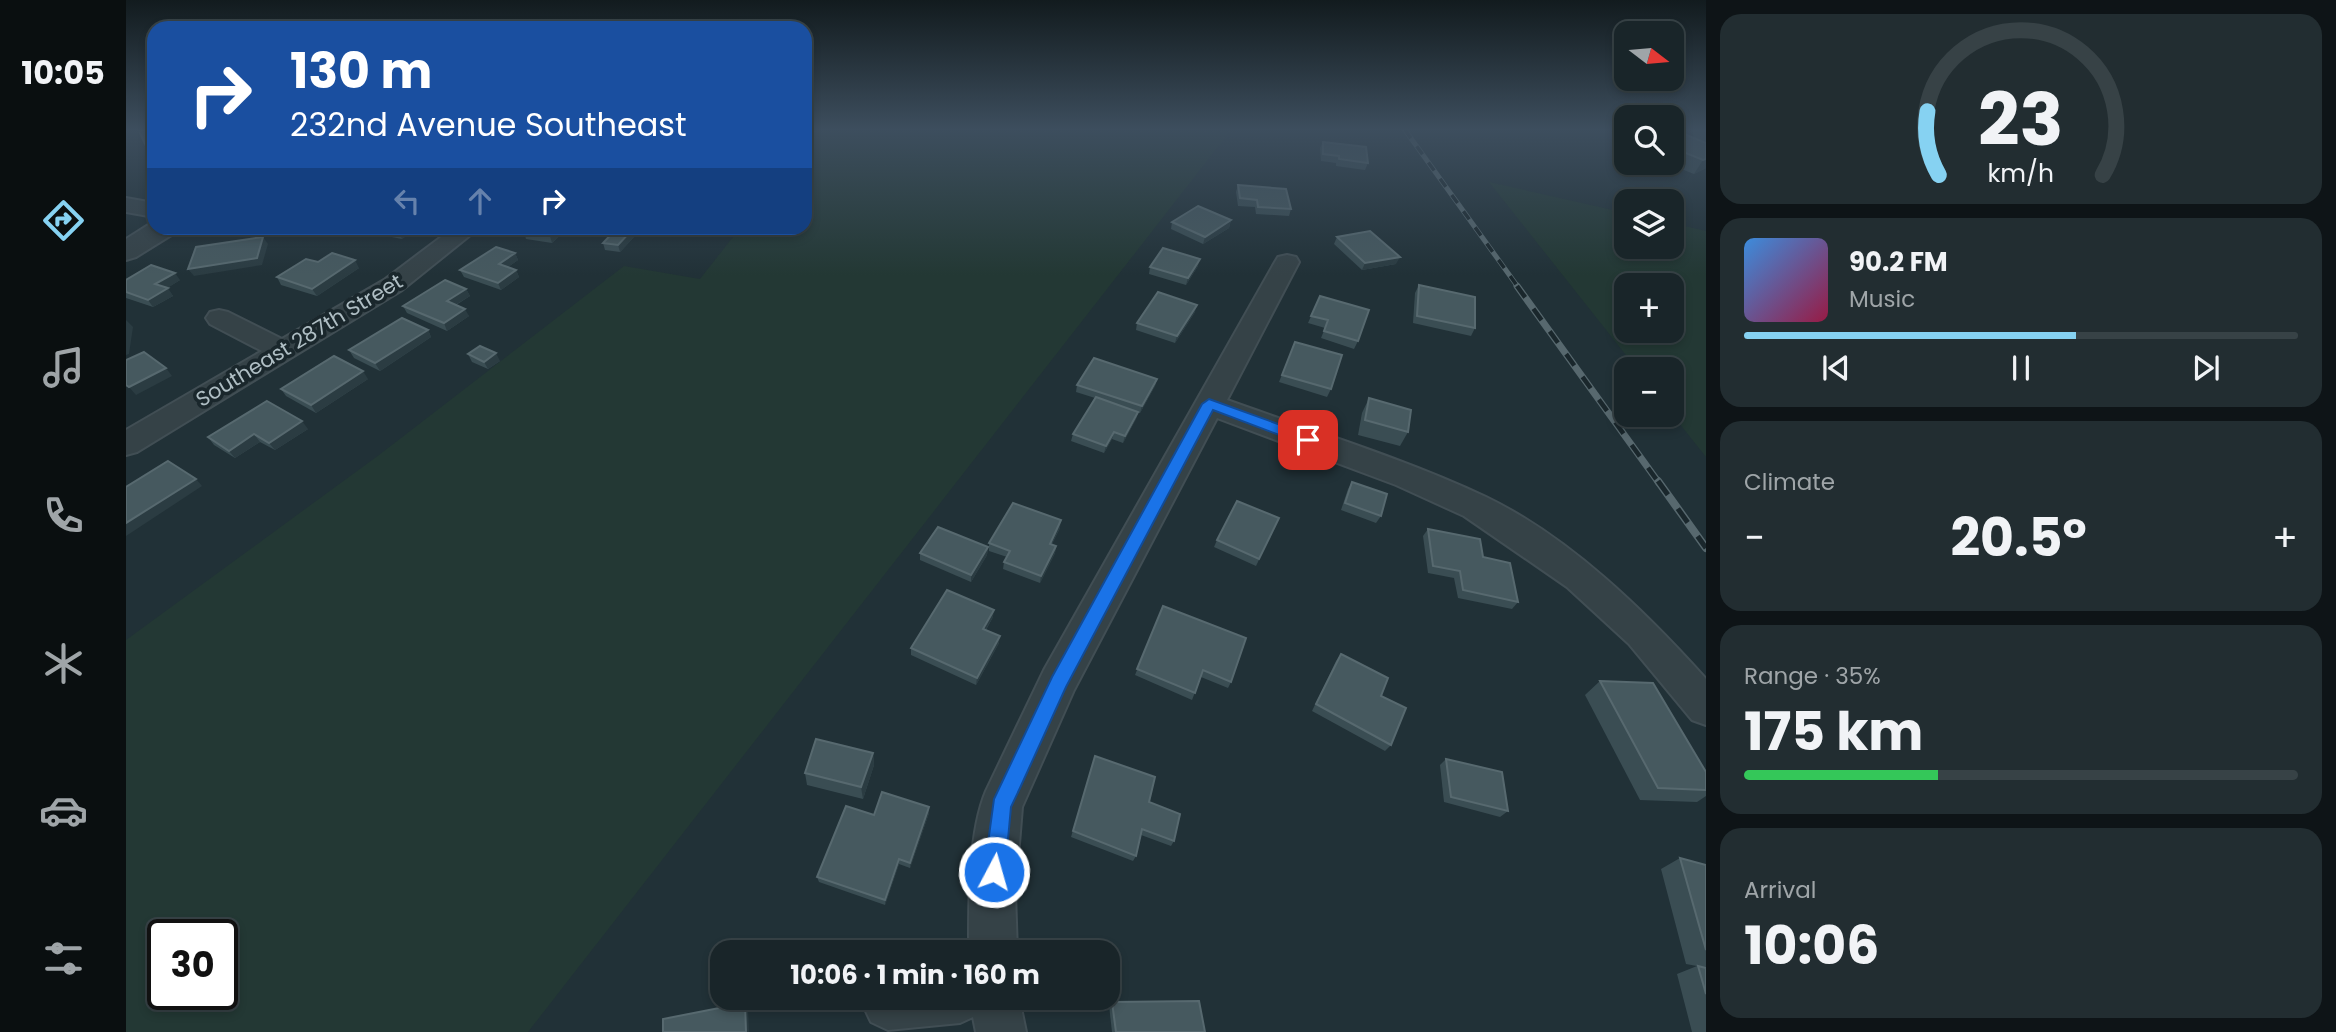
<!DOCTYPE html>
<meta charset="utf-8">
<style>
body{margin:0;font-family:Poppins,sans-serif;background:#222d31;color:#f1f3f6;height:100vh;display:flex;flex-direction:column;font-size:26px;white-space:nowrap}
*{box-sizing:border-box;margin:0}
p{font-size:23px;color:#9fa5a8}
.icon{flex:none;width:38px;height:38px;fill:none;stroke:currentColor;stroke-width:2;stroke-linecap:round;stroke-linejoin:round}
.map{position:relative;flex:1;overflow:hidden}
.drawer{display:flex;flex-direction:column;gap:14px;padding:14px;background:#0e1417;width:630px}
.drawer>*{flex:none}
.top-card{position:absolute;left:21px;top:21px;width:665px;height:214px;border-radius:21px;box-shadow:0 4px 10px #0003,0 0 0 2px #374246;background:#1a4fa0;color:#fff;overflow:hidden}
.needle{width:46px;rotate:106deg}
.buttons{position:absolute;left:1488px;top:21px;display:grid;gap:14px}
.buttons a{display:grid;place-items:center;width:70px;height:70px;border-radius:14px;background:#192529;box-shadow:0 4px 10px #0003,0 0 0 2px #374246;font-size:35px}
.speed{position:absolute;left:21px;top:919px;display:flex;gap:14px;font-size:35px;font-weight:700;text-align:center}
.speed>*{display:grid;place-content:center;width:91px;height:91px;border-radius:50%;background:#192529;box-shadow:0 4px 10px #0003,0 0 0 2px #374246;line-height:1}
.speed .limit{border:4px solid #111;border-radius:10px;background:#fff;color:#111}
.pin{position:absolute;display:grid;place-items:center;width:60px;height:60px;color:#fff;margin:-30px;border-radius:14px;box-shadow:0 4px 10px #0006}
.me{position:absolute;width:77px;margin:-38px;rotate:6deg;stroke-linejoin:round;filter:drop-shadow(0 0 5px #0008)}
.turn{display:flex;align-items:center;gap:24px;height:147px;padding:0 28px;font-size:32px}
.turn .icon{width:91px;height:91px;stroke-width:2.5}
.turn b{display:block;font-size:49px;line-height:60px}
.lanes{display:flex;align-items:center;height:66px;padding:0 28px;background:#0003;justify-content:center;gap:35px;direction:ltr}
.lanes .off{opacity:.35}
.big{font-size:52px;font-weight:700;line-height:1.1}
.drawer .widget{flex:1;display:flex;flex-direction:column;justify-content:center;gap:10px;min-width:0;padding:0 24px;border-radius:21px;background:#222d31}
.drawer .dial{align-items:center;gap:0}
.dial svg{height:182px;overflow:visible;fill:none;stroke:#374246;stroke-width:7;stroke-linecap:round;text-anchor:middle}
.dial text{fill:#f1f3f6;stroke:none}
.song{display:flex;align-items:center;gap:21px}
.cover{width:84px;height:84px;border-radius:10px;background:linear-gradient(135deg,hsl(210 70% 55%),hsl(340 70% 35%))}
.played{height:7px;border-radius:4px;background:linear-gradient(90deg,#86d2f2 60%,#374246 60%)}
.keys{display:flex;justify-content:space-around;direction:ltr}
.heat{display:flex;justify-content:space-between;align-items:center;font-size:38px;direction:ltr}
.charge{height:10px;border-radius:5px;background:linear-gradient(90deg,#34c759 35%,#374246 0)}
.trip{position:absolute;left:584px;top:940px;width:410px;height:70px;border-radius:21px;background:#192529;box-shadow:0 4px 10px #0003,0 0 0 2px #374246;font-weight:700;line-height:70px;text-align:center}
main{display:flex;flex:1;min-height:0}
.tab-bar{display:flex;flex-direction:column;width:126px;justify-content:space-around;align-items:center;background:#0a0f10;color:#9fa5a8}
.tab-bar .icon{width:49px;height:49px}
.tab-bar .active{color:#86d2f2}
.tab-bar b{font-size:32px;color:#f1f3f6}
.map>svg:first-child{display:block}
</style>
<main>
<nav class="tab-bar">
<b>10:05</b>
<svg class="icon active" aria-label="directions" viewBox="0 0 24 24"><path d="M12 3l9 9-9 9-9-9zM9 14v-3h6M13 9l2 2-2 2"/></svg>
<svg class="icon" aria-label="music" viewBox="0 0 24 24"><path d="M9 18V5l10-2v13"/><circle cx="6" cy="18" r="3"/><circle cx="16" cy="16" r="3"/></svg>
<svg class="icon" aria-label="phone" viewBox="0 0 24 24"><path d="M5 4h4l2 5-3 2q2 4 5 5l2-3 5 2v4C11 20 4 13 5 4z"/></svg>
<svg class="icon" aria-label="climate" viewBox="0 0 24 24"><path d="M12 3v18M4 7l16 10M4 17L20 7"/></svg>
<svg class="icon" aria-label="car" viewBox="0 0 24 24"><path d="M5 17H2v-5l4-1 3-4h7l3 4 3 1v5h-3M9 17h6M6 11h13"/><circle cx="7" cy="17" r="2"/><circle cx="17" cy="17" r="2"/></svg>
<svg class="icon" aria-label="filters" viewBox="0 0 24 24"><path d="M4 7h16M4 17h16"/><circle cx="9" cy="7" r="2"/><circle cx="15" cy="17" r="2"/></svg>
</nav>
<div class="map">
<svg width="1580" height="1032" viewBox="0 0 1580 1032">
<rect width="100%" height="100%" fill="#213137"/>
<g fill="#233834" fill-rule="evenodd">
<path d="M690,130h415l-703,902h-402v-392l253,-185 245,-189 76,13 40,-51h65v-84zM37,934h59v60h-59z"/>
<path d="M1363,182l137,31v34h45v-24l35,8v226l-35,-44v-44h-34zM1500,285h45v46h-45z"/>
</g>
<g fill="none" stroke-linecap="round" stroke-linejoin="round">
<defs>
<g id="minor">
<polygon points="0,198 28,203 28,217 0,212"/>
<polygon points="327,228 353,228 276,290 11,452 0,455 0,430 136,351 84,324 80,318 84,312 93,310 102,312 156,339 258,280"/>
<path d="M1161,255l9,2 3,5 -72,138c86,31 176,58 259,97 83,40 159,114 220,182v46l-14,-5 -63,-76 -62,-57 -103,-71 -68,-31 -179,-67 -143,272 -52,117 -7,86 2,59h-48c0,-47 -1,-118 17,-161l58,-121 231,-408 3,-5z"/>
<polygon points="740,998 893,998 900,1032 850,1032 847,1017 834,1023 762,1030 745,1022 737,1005"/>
</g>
<polygon id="tertiary" points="27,222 28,228 51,228 47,234 10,257 0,260 0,239"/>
</defs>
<use href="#minor" stroke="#414e54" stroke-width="4"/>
<use href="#tertiary" stroke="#414e54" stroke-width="4"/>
<use href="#minor" fill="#354247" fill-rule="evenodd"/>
<use href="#tertiary" fill="#354247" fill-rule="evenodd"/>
<defs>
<polyline id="rail-far2" points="1279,130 1392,287"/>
<polyline id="rail-far1" points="1391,286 1533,483"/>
<polyline id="rail" points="1532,481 1580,548"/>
</defs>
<use href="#rail-far2" stroke="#57686e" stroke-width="5"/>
<use href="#rail-far1" stroke="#57686e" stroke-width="7"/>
<use href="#rail" stroke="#57686e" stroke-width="8"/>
<use href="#rail-far2" stroke="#1a272c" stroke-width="3.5" stroke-dasharray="10" stroke-linecap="butt"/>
<use href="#rail-far1" stroke="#1a272c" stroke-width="4.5" stroke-dasharray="14" stroke-linecap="butt"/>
<use href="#rail" stroke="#1a272c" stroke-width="5" stroke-dasharray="17" stroke-linecap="butt"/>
</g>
<g fill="#3a4d53">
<polygon points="1565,130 1580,130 1580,168 1568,174 1540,163 1545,163 1545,138 1569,139"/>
<polygon points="1197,142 1242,163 1239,170 1210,166 1210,163 1195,161 1194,148"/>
<polygon points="1112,185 1165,209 1163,216 1130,214 1129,207 1112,206 1110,192"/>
<polygon points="1105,220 1103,228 1077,244 1045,229 1046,222"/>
<polygon points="246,228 291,228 276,239 250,234"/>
<polygon points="402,228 442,228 426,243 400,239 398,232"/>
<polygon points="508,237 494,252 479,250 477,243"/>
<polygon points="1211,237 1270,264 1236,270 1208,244"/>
<polygon points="389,253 392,260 382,267 390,270 393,277 375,290 338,277 334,270"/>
<polygon points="192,262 233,268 191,296 155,285 151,277"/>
<polygon points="1072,266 1060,285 1023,274 1024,267"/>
<polygon points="0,280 54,280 41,288 47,296 27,307 0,298"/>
<polygon points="1293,285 1349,328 1345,336 1287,323 1289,293"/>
<polygon points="340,289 344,296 330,305 343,316 321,331 281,313 277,306"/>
<polygon points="1194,296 1232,341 1228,349 1195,338 1199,328 1182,323"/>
<polygon points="1069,312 1049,343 1010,330 1011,323"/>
<polygon points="302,330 305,337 254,371 228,358 223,350"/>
<polygon points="1169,342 1205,389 1201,397 1153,382"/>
<polygon points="342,354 374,361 362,369 346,362"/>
<polygon points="242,379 190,413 160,396 155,389"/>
<polygon points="1031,379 1029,386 1014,413 1012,413 1010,419 997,443 986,439 978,453 945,441 947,434 969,398 950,392 951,385"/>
<polygon points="1243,398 1282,432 1274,446 1232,435 1236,413"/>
<polygon points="182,429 149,450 134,442 109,458 88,445 82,437"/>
<polygon points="1226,482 1255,516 1250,523 1215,510 1222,489"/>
<polygon points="1153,518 1130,566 1088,547 1091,540"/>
<polygon points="934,528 926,544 930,546 929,553 914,583 877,569 878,562 881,557 863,551 863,543"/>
<polygon points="1302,529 1357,557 1392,602 1386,609 1332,598 1328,578 1302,573 1297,536"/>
<polygon points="862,547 861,555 845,582 794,560 794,553"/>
<polygon points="1037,606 1105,682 1102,688 1075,677 1066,700 1009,675"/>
<polygon points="867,617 860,630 873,643 850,685 785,655 785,648"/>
<polygon points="1215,654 1255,696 1265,745 1259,751 1186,711 1210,661"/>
<polygon points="1474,681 1580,772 1580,796 1571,802 1514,800 1459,695"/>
<polygon points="747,753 748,765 737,799 681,785 679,773"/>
<polygon points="969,756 1023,802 1048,841 1045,846 1015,835 1010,856 1007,861 945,837"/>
<polygon points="1320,759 1382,811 1374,817 1318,802 1314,765"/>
<polygon points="803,813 784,868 773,864 759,905 693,882 691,877 748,815"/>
<polygon points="1554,858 1580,865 1580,1032 1566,1032 1551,974 1571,966 1560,964 1535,869"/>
<polygon points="986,1002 1079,1032 986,1032 983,1005"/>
</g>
<g fill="#2b3c42">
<polygon points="28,144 28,158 20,146"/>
<polygon points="1580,152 1580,168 1568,174 1577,160"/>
<polygon points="1105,220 1103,228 1077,244 1079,237"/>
<polygon points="278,228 291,228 276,239 273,232"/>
<polygon points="432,228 442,228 426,243 424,236"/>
<polygon points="506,230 508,237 494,252 492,245"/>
<polygon points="137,237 142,244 136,265 68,276 62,269"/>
<polygon points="389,253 392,260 376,271 373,264"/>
<polygon points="1274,257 1270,264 1236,270 1239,263"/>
<polygon points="1074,259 1072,266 1060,285 1062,278"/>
<polygon points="229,260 233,268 191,296 186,289"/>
<polygon points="390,270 393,277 375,290 372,283"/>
<polygon points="49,273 54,280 35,292 29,284"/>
<polygon points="42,288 47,296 27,307 22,300"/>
<polygon points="340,289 344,296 324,308 321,301"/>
<polygon points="1071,305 1069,312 1049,343 1051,336"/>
<polygon points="339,309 343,316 321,331 318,323"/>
<polygon points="0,320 7,327 3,354 0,355"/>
<polygon points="302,330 305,337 254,371 249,363"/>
<polygon points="370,353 374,361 362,369 358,362"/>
<polygon points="40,368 46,376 10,395 3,387"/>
<polygon points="237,371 242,379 190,413 185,405"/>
<polygon points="1031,379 1029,386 1014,413 1016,406"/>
<polygon points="1012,412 1010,419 997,443 999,436"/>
<polygon points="176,421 182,429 149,450 143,443"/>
<polygon points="988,432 986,439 978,453 980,446"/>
<polygon points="128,434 134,442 109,458 103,451"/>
<polygon points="70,479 76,486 0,536 0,523"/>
<polygon points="935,520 934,528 922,551 924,544"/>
<polygon points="930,546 929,553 914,583 915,576"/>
<polygon points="862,547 861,555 845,582 845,575"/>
<polygon points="868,610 867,617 856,636 857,629"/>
<polygon points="874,636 873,643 850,685 851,678"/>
<polygon points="747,753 748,765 737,799 735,787"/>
<polygon points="803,807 803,813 784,868 784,863"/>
<polygon points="773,859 773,864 759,905 759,900"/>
<polygon points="619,1003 622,1007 623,1032 620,1032"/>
</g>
<g fill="#46595f" stroke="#57696f" stroke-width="2">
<polygon points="17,130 28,130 28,144 20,146 13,131"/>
<polygon points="1556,133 1580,143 1580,159 1577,160 1545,147 1545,138"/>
<polygon points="1197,142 1240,147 1242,163 1213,159 1213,156 1197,154"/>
<polygon points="1112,185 1160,189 1165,209 1132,207 1131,200 1114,198"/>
<polygon points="1072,206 1105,220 1079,237 1046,222"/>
<polygon points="248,228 278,228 273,232"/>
<polygon points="402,228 432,228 424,236 398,232"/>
<polygon points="491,228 506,230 492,245 477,243"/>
<polygon points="1244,231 1274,257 1239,263 1211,237"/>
<polygon points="137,237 131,258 62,269 70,247"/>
<polygon points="370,247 389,253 373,264 390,270 372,283 334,270"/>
<polygon points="1037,248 1074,259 1062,278 1024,267"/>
<polygon points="206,253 229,260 186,289 151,277 180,259 192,262"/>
<polygon points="25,265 49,273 29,284 42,288 22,300 0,292 0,280"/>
<polygon points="319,280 340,289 321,301 339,309 318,323 277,306"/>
<polygon points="1293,285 1349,297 1349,328 1291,316"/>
<polygon points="1032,292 1071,305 1051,336 1011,323"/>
<polygon points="1194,296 1243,310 1232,341 1198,331 1202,320 1185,316"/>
<polygon points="276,318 302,330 249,363 223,350"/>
<polygon points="1169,342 1216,355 1205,389 1156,375"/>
<polygon points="354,346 370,353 358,362 342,354"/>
<polygon points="18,352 40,368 3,387 0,385 0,360"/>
<polygon points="208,356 237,371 185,405 155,389"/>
<polygon points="968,358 1031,379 1016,406 951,385"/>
<polygon points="970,397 1012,412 999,436 988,432 980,446 947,434"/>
<polygon points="1243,398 1285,410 1282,432 1239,420"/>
<polygon points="141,401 176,421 143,443 128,434 103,451 82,437"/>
<polygon points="42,461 70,479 0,523 0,487"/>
<polygon points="1226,482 1261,494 1255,516 1219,503"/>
<polygon points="1111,501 1153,518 1133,559 1091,540"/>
<polygon points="887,503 935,520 924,544 930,546 915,576 878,562 884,551 863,543"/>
<polygon points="812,527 862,547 845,575 794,553"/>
<polygon points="1302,529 1354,539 1357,557 1384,563 1392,602 1337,590 1334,571 1307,566"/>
<polygon points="821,590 868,610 857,629 874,636 851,678 785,648"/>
<polygon points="1037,606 1120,638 1105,682 1077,670 1069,693 1011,669"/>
<polygon points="1215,654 1262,678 1255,696 1280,708 1265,745 1190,704"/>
<polygon points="1474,681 1527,683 1580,772 1580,790 1532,788"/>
<polygon points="690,739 747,753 735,787 679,773"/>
<polygon points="969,756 1029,777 1023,802 1054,814 1048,841 1016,829 1010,856 947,831"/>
<polygon points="1320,759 1376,772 1382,811 1325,797"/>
<polygon points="756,792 803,807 784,863 773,859 759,900 691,877 720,806 748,815"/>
<polygon points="1554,858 1580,865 1580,950"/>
<polygon points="1572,966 1580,968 1580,994"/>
<polygon points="1073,1001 1079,1032 990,1032 986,1002"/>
<polygon points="619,1003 620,1032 537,1032 537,1019"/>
</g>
<linearGradient id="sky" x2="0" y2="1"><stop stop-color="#121b1e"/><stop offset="0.47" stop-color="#3d4e5e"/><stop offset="1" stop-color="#3d4e5e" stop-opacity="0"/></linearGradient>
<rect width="1580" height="275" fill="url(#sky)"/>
<polygon fill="#1a73e8" stroke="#114b97" stroke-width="2" points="1083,399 1188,437 1190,440 1182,445 1177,444 1087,410 940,687 894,788 885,807 879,872 876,879 868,882 861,879 858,872 868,799 926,677 1076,404"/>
<g text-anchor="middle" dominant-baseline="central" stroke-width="7" stroke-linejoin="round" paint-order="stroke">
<g font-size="21" fill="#afbec4" stroke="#1a272c">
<text transform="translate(173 340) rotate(-31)">Southeast 287th Street</text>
</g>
</g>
</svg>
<div class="buttons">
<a><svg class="needle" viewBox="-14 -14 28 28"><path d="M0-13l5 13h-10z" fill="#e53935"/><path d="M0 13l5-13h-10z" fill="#9fa5a8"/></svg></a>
<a><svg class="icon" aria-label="search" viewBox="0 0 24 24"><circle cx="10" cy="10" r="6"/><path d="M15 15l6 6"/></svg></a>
<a><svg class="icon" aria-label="layers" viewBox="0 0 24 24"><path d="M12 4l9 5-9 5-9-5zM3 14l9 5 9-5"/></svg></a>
<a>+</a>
<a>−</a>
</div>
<div class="speed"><div class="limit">30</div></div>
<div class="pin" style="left:1182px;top:440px;background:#d93025"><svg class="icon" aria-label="arrive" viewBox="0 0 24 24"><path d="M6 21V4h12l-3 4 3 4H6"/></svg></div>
<svg class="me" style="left:868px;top:872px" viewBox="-20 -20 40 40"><circle r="17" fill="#1a73e8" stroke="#fff" stroke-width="3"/><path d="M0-11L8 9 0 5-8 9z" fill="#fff"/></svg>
<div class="trip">10:06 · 1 min · 160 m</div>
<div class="top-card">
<div class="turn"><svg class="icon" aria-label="right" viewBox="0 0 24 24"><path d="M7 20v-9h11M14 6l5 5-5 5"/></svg><div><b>130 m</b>232nd Avenue Southeast</div></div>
<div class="lanes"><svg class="icon off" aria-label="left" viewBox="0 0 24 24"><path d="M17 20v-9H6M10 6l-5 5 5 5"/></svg><svg class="icon off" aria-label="ahead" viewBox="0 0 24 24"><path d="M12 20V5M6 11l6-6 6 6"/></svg><svg class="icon" aria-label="right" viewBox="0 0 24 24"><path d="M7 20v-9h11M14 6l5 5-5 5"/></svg></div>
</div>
</div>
<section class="drawer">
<div class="widget dial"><svg viewBox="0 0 100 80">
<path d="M14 69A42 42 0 1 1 86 69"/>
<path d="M14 69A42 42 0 0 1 9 41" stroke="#86d2f2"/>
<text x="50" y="56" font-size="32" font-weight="700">23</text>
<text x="50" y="72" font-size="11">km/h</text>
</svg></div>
<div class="widget">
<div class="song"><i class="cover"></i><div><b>90.2 FM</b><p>Music</p></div></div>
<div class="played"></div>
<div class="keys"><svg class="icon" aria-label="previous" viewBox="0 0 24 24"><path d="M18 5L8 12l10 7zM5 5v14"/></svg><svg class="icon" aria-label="pause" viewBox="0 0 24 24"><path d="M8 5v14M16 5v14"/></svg><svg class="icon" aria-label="next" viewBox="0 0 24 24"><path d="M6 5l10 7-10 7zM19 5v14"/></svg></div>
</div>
<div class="widget"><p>Climate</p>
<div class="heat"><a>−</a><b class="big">20.5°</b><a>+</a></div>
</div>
<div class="widget"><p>Range · 35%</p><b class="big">175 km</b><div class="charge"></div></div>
<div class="widget"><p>Arrival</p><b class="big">10:06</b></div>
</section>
</main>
